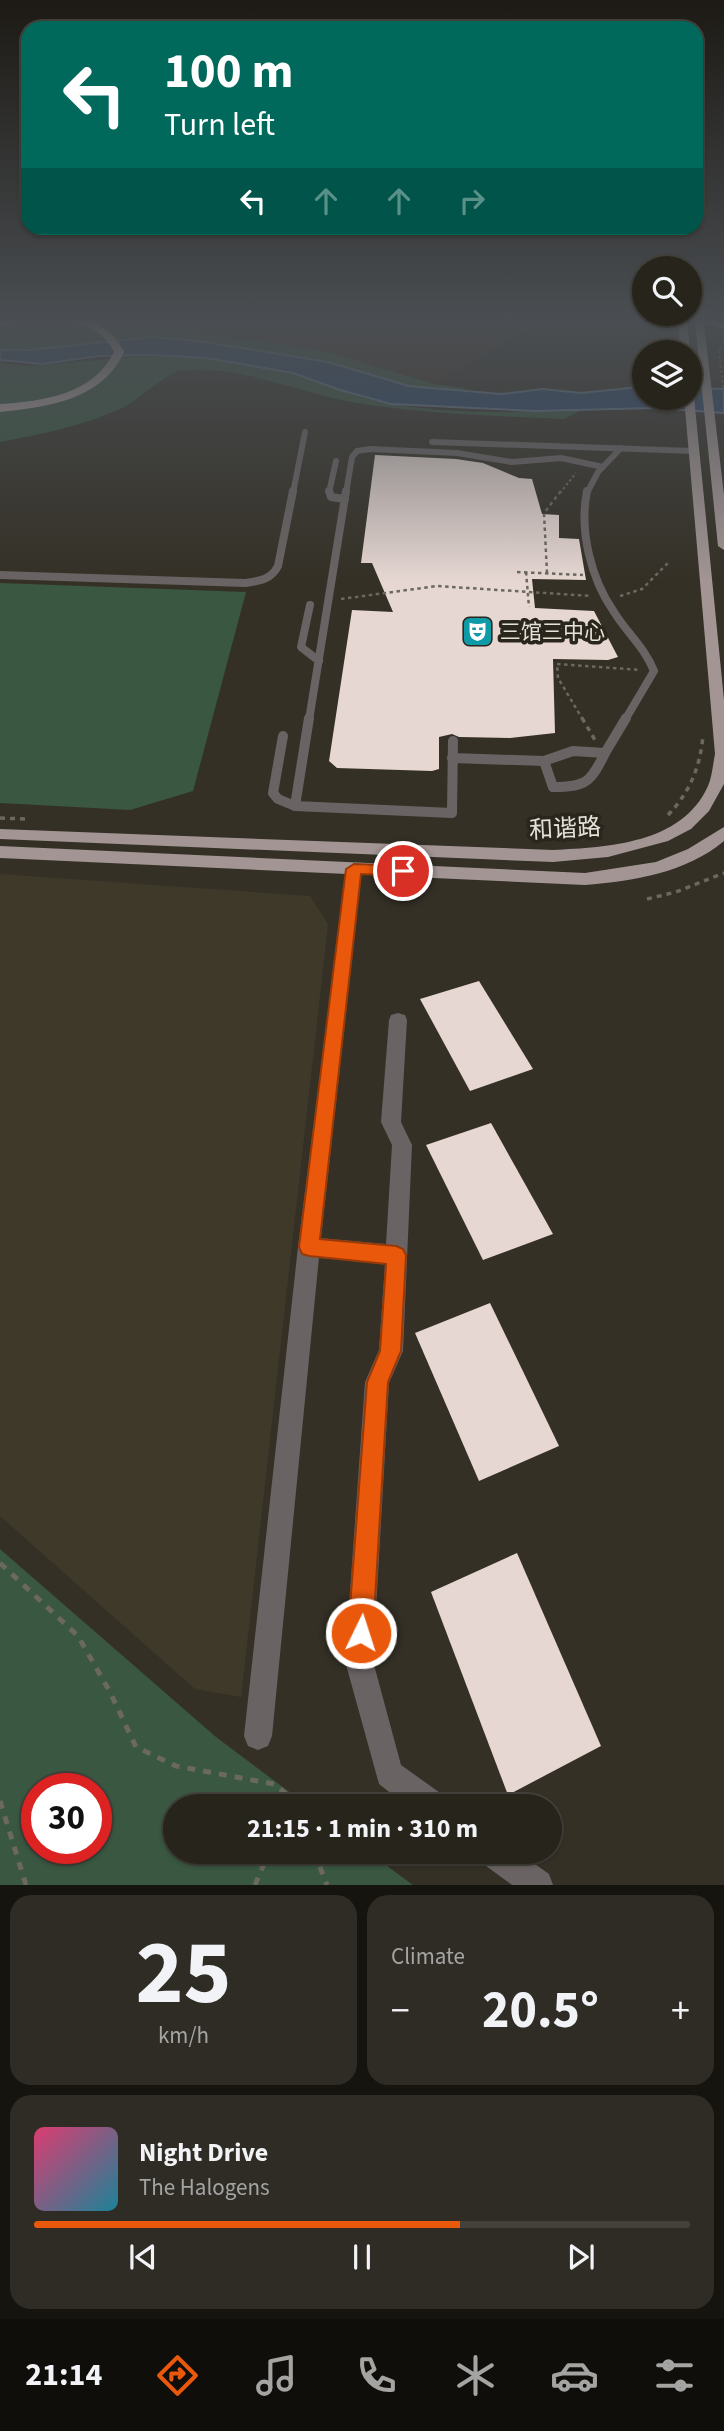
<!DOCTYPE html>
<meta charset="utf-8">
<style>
body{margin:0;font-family:"Source Sans 3","Noto Sans SC",sans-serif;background:#2f2c25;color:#f1f3f6;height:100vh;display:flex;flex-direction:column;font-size:26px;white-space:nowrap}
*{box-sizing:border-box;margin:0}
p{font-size:23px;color:#a4a4a3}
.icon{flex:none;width:38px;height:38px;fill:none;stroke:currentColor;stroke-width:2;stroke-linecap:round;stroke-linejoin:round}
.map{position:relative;height:1885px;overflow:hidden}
.sheet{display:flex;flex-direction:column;gap:10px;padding:10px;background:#15140f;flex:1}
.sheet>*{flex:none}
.banner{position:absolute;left:21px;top:21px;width:682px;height:214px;border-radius:21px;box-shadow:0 2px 5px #0004,0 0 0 2px #43413b;background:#00695c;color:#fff;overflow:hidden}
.buttons{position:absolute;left:632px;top:256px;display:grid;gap:14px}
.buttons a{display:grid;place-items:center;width:70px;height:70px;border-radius:50%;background:#27241c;box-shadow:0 2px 5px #0004,0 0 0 2px #43413b;font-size:35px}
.speed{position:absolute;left:21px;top:1773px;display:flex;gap:14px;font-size:35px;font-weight:700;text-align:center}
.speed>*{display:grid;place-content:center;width:91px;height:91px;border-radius:50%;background:#27241c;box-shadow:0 2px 5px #0004,0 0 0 2px #43413b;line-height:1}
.speed .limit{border:10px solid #d22;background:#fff;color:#111}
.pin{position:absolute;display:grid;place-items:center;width:60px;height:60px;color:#fff;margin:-30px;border:4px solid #fff;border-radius:50%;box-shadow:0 2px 7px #0007}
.me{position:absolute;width:77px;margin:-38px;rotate:4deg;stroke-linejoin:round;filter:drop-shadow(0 0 5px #0008)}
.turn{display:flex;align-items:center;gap:24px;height:147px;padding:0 28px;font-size:32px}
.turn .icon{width:91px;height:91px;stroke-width:2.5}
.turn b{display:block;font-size:49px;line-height:60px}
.lanes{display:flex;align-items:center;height:66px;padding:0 28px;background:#0003;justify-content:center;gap:35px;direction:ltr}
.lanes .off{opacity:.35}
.big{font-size:52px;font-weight:700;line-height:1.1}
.sheet .card{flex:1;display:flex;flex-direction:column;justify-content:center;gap:10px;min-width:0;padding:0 24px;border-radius:21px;background:#2f2c25}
.sheet .dial{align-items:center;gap:0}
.dial b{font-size:91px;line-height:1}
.song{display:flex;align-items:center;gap:21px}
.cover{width:84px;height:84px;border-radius:10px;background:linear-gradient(135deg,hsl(340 70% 55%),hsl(190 70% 35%))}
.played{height:7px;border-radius:4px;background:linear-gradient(90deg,#ea580c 65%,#43413b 65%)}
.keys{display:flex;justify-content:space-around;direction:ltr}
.heat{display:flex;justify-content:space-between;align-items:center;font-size:38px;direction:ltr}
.sheet .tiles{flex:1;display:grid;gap:10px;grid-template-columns:1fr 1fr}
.card:last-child{grid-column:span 2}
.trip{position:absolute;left:163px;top:1794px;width:399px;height:70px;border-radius:35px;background:#27241c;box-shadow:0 2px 5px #0004,0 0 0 2px #43413b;font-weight:700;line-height:70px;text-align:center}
.tabs{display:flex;height:112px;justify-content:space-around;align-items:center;background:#100e0b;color:#a4a4a3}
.tabs .icon{width:49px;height:49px}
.tabs .selected{color:#ea580c}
.tabs b{font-size:32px;color:#f1f3f6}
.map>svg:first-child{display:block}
</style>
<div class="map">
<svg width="724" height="1885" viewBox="0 0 724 1885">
<rect width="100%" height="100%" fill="#343026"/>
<polygon fill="#3f392a" points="0,874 310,896 328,924 241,1697 195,1689 0,1516"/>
<polygon fill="#443428" points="103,317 551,317 434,384 321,350 115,321"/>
<g fill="#395741" fill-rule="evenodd">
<polygon points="0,317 103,317 115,321 321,350 434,384 466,388 461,391 409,386 328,362 198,341 0,350"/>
<path d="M136,357c52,0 103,2 154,15 26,7 54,22 81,28 67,15 141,12 209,11l-16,8c-70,-3 -138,-5 -207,-16 -58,-10 -117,-39 -177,-32 -12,1 -43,30 -58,37 -39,18 -80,26 -122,34v-79l29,3z"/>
<polygon points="0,583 246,592 193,791 130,810 0,803"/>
<path d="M0,1549l216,188 92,69h-133v46h193l45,33h-413zM96,1788v60h-59v-60z"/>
</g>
<polygon fill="#2a476d" stroke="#62758e" stroke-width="2" points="152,337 198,341 328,362 409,386 501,394 543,389 581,393 639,387 644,387 644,397 690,397 690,388 724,389 724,413 654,408 536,411 391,404 340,390 293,373 206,358 148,355 99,356 42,364 0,360 0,350 29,350"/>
<g fill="#e6d7d2">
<polygon points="375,455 456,459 483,463 519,478 532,479 542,514 559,515 559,538 579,539 586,580 532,579 535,608 594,611 618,657 608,660 553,659 555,733 510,738 459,737 452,734 439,737 439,769 432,771 337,768 329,761 352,610 393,612 372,563 361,563"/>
<polygon points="479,981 533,1069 470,1091 420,999"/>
<polygon points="491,1123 553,1234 483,1260 426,1145"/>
<polygon points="490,1303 559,1446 479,1481 415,1333"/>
<polygon points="517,1553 601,1746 508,1795 431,1592"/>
</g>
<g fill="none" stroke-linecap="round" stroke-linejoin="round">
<g stroke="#6b685f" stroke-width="2" stroke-dasharray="2.5 2.5" stroke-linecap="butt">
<polyline points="654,317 669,327"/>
<polyline points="724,342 719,350 724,396"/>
<polyline points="560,493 576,473"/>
</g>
<g stroke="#6b685f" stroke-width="2.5" stroke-dasharray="3.5 3.5" stroke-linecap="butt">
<polyline points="517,572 583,575"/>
<polyline points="547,573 544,513 561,491"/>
<polyline points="620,596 642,589 670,561"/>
<polyline points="341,599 437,586 591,596"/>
<polyline points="583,720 558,678 557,664 641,670"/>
</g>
<g stroke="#6b685f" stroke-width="3.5" stroke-dasharray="5 5" stroke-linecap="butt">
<polyline points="582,718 595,740"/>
<path d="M668,815c22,-23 32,-48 35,-79"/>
<polyline points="0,818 26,819"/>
<polyline points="647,899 676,892 724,873"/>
</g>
<g stroke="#6b685f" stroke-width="5" stroke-dasharray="8 8" stroke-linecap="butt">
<polyline points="0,1563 78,1636 110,1692 136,1747 176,1766 274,1784 301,1806"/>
<polyline points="0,1801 26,1885"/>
<polyline points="289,1806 292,1799"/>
<polyline points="314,1852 327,1885"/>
<polyline points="255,1885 269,1852"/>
</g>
<g stroke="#6a6363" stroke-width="6">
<polyline points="432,442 693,451"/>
<polyline points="293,493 305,432"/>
<polyline points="329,493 336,461"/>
<polyline points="346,493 352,457 357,451 370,449 457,453 512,462 561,458 603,467"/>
<polyline points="587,493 598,472 621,448"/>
</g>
<g stroke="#6a6363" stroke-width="8">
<polyline points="329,491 331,497 345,499"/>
<path d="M587,491c-8,40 4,88 27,121 13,21 31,36 40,59l-29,49"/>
<path d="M0,575l245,8c14,-2 26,-3 33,-17l15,-75"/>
<polyline points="310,605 301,647 319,661"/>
<polyline points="309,720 346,491"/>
</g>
<g stroke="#6a6363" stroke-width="10">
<polyline points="309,718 295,806 452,813 453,741"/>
<polyline points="283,736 273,793 278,799 295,806"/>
<polyline points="452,758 544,761 573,751 605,753 626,718"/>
<path d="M544,761l9,26c33,0 38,-5 52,-34"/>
</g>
<g fill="#6a6363" fill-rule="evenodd">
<polygon points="398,1013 405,1015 407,1020 401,1122 412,1145 403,1351 389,1383 373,1661 401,1765 443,1795 447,1806 407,1806 379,1784 345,1661 365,1382 379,1350 385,1264 309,1257 301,1254 298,1247 301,1240 309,1237 386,1244 392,1145 381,1122 389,1020 391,1015"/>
<polygon points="478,1852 518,1852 549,1874 553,1885 512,1885 482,1863"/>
</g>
<polygon fill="#6a6363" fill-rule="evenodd" points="354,863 362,869 320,1247 272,1736 268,1746 258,1750 248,1746 244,1736 298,1247 346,869"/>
<g fill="#a29594" fill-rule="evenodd">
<polygon points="678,317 703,317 724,323 724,329 704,324 724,495 724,550 718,546 695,322 687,320 690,352 680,352"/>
<path d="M690,394l4,3 30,303v84l-15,27 -18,18 -23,12 -60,16 -55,5 -553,-23v-10l553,21c55,-3 129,-6 155,-64 4,-9 5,-22 7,-32l-31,-357h6z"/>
<path d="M724,827v14c-38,32 -91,40 -139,44l-585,-27v-12l585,27 71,-11 32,-13z"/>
</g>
<path fill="#b8a9a7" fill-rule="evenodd" d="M14,317c40,-4 91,-6 110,35 -22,48 -76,55 -124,60v-8c43,-3 93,-9 114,-52 -19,-41 -77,-32 -114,-26v-6z"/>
<polyline stroke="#6b685f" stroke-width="2.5" stroke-dasharray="3.5 3.5" stroke-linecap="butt" points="526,572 529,607"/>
</g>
<linearGradient id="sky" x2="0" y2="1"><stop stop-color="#1d1a15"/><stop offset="0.55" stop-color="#4a4e52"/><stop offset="1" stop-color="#4a4e52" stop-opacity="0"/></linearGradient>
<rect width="724" height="581" fill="url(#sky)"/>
<polygon fill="#ea580c" stroke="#983908" stroke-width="2" points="354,864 403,866 411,871 403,876 361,874 320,1239 396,1246 403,1249 406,1255 401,1351 388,1382 373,1633 369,1642 361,1646 352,1642 348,1633 367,1382 380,1351 386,1264 309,1256 302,1254 299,1247 346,869"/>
<defs>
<symbol id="theatre-square" viewBox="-11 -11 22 22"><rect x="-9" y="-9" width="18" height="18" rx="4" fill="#0f9aa8" stroke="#2a261c"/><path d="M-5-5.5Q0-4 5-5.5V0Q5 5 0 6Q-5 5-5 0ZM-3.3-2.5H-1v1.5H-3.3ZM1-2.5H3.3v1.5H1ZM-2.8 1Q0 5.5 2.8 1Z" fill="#fff"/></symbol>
</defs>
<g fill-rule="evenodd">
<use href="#theatre-square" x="460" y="614" width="35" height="35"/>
</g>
<g text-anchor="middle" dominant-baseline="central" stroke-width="7" stroke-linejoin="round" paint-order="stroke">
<g font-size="21" fill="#e3e1da" stroke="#2a261c" text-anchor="start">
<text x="500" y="632">三馆三中心</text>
</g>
<g font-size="24" fill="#e3e1da" stroke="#2a261c">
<text transform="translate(565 829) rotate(-3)">和谐路</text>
</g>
</g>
</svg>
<div class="buttons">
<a><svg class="icon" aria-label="search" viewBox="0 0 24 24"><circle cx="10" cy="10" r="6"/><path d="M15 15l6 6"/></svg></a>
<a><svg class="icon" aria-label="layers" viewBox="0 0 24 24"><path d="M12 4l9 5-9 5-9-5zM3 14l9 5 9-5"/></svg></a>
</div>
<div class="speed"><div class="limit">30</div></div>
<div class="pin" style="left:403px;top:871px;background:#d93025"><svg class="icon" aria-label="arrive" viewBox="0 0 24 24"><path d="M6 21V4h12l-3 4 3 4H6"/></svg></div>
<svg class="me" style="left:361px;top:1633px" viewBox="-20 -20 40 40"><circle r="17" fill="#ea580c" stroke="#fff" stroke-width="3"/><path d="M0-11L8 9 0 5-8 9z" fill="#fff"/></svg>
<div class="trip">21:15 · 1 min · 310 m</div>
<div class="banner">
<div class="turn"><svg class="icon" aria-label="left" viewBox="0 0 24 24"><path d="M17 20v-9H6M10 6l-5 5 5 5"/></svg><div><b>100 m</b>Turn left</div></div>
<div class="lanes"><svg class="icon" aria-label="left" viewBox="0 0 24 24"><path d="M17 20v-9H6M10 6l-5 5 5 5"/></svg><svg class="icon off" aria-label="ahead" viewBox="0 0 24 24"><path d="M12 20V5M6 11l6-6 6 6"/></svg><svg class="icon off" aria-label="ahead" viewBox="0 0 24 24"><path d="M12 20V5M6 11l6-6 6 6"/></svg><svg class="icon off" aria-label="right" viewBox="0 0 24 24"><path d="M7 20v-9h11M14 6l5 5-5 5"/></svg></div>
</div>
</div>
<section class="sheet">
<div class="tiles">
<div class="card dial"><b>25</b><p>km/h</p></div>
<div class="card"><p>Climate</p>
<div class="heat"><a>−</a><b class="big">20.5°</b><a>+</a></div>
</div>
<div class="card">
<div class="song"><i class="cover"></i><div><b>Night Drive</b><p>The Halogens</p></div></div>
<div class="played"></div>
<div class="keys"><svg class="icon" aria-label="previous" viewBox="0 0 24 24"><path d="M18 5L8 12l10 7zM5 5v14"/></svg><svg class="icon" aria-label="pause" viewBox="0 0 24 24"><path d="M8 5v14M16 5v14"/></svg><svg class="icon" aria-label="next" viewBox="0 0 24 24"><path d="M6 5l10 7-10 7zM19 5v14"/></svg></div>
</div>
</div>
</section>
<nav class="tabs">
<b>21:14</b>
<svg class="icon selected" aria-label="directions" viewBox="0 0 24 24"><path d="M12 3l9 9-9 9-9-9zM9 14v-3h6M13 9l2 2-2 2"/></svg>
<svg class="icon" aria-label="music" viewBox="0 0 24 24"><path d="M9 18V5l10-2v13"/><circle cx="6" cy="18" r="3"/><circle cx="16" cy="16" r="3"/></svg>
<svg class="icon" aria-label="phone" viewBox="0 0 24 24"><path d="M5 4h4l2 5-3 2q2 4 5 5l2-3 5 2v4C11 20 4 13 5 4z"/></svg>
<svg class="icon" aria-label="climate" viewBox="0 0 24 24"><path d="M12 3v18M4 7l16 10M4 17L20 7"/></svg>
<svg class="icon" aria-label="car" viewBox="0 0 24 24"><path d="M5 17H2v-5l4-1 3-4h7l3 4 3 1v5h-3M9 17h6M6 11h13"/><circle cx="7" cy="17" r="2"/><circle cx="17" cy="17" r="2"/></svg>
<svg class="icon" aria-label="filters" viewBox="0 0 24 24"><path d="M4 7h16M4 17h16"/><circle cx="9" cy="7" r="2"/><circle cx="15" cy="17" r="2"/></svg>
</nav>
